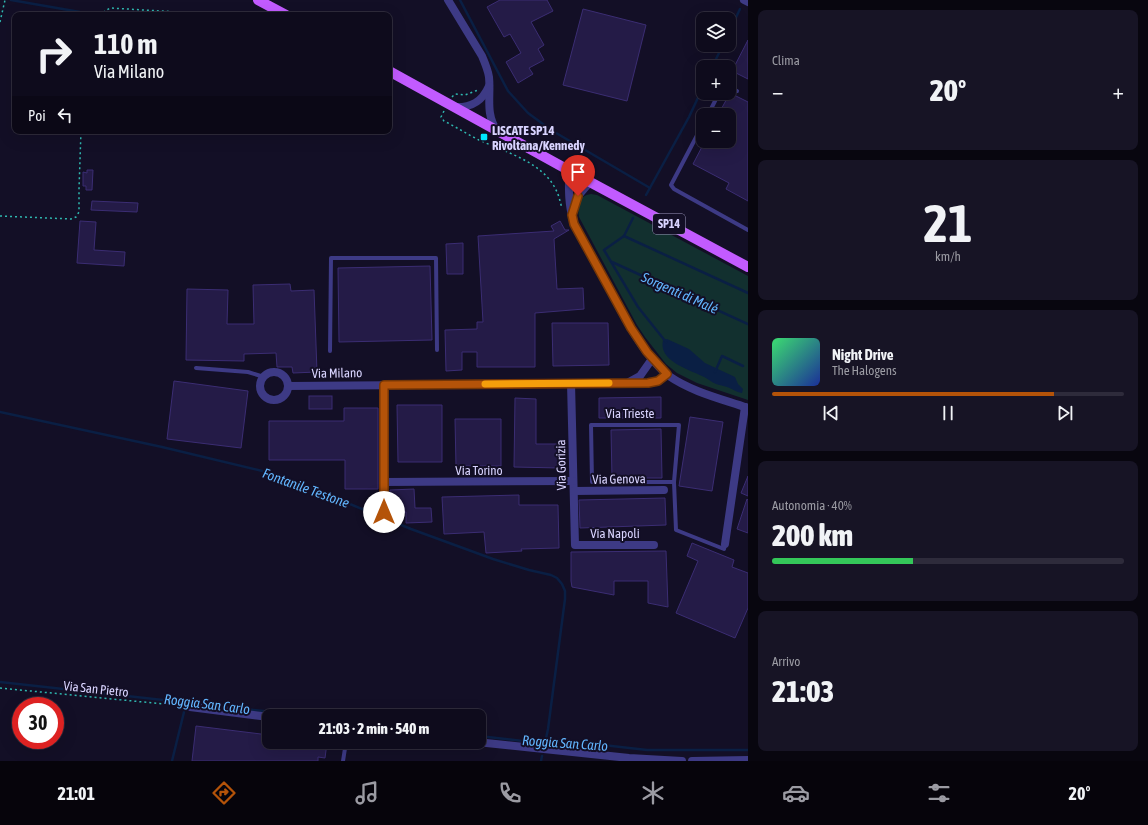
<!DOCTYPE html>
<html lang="it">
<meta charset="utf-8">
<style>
body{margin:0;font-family:"Asap Condensed",sans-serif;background:#171425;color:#f1f3f6;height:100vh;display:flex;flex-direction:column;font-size:15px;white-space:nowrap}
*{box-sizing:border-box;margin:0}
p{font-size:13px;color:#9b9ba3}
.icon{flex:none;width:22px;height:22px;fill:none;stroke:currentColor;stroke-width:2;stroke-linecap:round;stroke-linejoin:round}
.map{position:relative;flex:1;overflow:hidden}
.details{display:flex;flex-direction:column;gap:10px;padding:10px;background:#08060f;width:400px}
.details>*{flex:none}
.top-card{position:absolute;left:12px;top:12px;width:380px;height:122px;border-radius:8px;box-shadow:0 4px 16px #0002,0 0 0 1px #2e2b3b;background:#0e0b1c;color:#f1f3f6;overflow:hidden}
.controls{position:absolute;left:696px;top:12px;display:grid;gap:8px}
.controls a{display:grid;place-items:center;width:40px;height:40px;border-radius:8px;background:#0e0b1c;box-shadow:0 4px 16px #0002,0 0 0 1px #2e2b3b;font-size:20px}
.speed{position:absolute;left:12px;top:697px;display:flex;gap:8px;font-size:20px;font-weight:700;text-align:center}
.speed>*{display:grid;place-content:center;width:52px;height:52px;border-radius:50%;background:#0e0b1c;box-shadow:0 4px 16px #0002,0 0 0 1px #2e2b3b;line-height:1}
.speed .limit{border:6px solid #d22;background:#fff;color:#111}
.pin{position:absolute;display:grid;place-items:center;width:34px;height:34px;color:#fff;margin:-41px -17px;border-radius:50% 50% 50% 0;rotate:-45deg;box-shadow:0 0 4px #0007}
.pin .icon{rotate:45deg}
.me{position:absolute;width:44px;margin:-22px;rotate:0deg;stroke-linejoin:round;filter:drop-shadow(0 0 3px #0008)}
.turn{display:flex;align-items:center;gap:14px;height:84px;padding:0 16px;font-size:18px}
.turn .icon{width:52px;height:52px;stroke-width:2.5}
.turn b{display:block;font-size:28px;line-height:34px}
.then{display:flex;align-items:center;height:38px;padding:0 16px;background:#0003;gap:8px;font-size:15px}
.big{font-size:30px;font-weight:800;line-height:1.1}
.details .tile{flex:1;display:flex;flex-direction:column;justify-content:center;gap:6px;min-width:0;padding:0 14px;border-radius:8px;background:#171425}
.details .dial{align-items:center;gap:0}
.dial b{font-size:52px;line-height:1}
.song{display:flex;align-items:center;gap:12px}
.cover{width:48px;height:48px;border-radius:6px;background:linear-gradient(135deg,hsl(140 70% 55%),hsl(230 70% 35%))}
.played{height:4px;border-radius:2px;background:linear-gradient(90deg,#b45309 80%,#2e2b3b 80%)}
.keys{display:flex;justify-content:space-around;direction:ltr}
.heat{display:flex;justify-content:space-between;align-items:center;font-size:22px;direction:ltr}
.charge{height:6px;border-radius:3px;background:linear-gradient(90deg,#34c759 40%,#2e2b3b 0)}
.trip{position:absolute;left:262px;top:709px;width:224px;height:40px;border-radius:8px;background:#0e0b1c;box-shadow:0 4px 16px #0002,0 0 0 1px #2e2b3b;font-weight:800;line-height:40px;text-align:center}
.dock{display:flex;height:64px;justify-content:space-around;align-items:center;background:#06040b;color:#9b9ba3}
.dock .icon{width:28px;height:28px}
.dock .current{color:#b45309}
.dock b{font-size:18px;color:#f1f3f6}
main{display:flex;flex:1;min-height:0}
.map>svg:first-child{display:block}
</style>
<main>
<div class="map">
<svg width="748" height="761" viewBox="0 0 748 761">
<rect width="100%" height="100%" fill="#130f26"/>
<path fill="#12302f" d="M591,194l6,1 151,81v124l-51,-17 -20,-10 -11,-9 -21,-27 -8,-12 -58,-108c-2,-12 -1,-21 12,-23z"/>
<path fill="#0a1f44" d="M667,339l22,10 16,14 30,14 3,7 5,5 -1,4c-6,-1 -9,-4 -15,-6 -3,-1 -8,-2 -11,-3 -5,-2 -9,-6 -14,-8 -14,-7 -44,-15 -39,-36z"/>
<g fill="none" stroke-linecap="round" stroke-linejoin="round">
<g stroke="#0a1f44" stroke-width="2.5">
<polyline points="11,0 80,12 94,13"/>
<polyline points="460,0 508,91 528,113 551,130 650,188"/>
<polyline points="110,13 143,15"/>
<polyline points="729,32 740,9"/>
<polyline points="712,67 723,45"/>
<polyline points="646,195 689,117 703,87"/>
<polyline points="633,218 624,236 604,250 638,307 666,342"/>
<polyline points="624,236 748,293"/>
<polyline points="612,262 748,324"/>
<polyline points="715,372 722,356 743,366"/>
<polyline points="0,412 162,447 279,475 411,529 493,559 529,570 551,575 557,578 562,584 565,591 565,599 548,729 545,743"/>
<polyline points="0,682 308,716"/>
<polyline points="479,736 549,744 559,740 647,750 748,750"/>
<polyline points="172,761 184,712"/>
<polyline points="541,761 542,756"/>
</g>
</g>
<g fill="#241b47" stroke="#3b2d73">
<polygon points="500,0 547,0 553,11 531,22 544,45 538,49 544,60 529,68 533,74 518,83 506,62 521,53 510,34 504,37 487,7"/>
<polygon points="583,9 646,25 627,101 563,85"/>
<polygon points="748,40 748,79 732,71"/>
<polygon points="730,93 748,102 748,201 726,189 729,183 693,164 705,141 729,141 729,115 718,115"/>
<polygon points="87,170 93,170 92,190 86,190 86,186 83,186 83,172 87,173"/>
<polygon points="92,201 138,203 137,212 91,210"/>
<polygon points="80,221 96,222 94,250 125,252 124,266 77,263"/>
<polygon points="560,221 565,230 569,230 554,239 557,289 583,288 584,309 535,313 535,367 477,367 477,352 462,352 462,370 446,371 445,330 477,329 477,322 483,322 478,236 554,231 551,226"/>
<polygon points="463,243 463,274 447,274 446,244"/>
<polygon points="430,266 432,340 339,342 338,268"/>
<polygon points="290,284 291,291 314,290 317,372 293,373 292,367 277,367 276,353 244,354 244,361 186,360 187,289 228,290 227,324 254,324 253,285"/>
<polygon points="552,323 608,323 609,365 553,366"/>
<polygon points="174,381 248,391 241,448 167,439"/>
<rect x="309" y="396" width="23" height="13"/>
<polygon points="661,397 661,418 599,418 599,398"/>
<polygon points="515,398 536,399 536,444 561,444 560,468 514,467"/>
<polygon points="397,405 442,405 442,462 398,462"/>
<polygon points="344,408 378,408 378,489 345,489 345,460 269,460 269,421 344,421"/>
<polygon points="690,417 723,422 712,491 679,486"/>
<polygon points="455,419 501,419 501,466 456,466"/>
<polygon points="661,429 662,478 612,478 611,430"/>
<polygon points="748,476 748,496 741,493"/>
<polygon points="414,489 415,508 431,508 432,522 406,523 406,512 390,513 390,490"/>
<polygon points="519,495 519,505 558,505 559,548 521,549 522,551 486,553 484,532 444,534 442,497"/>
<polygon points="665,498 666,525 580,528 579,500"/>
<polygon points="747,499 748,500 748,533 737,529"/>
<polygon points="692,543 734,560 732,567 748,573 748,608 735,638 676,613 698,561 687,556"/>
<polygon points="666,551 668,607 648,603 648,581 614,581 614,595 572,587 571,581 571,552"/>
<polygon points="196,726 269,735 269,742 327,743 325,758 318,757 318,761 192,761"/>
</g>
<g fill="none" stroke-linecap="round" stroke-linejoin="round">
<g stroke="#2fb8b0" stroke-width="1.5" stroke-dasharray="2 3" stroke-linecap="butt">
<polyline points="99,15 110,8 229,15"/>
<polyline points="0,22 5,0"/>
<polyline points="452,97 455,94 465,95 478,90"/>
<path d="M444,111l-3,6 3,4c12,6 23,13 35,19 26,12 64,22 77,50 3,5 4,12 6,18"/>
<polyline points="0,216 71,219 76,217 79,212 79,189 81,131"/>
<polyline points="0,688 184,706"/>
</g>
<g stroke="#3d3a85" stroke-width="4">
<polyline points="729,87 737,91"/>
<polyline points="708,115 719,93"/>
<polyline points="703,124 671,185 674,189 748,230"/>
<polyline points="330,351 331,258 436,258 437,350"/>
<polyline points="196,368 248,372 264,377"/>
<polyline points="674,482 592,482 591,425 679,425 674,482 676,530 724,549 725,544"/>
<polyline points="343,761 346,742"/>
</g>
<g stroke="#3d3a85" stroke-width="8">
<path d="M448,0l34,56c3,7 6,14 7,21 2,20 -4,36 8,54"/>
<polyline points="744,0 748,2"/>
<path d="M454,107c17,1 28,-5 35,-21"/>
<path d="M569,170c0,16 -1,33 4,49 4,15 15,29 22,43 19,34 44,91 74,114 23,16 53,23 79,32"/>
<polyline points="572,212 578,196 590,182"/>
<circle cx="274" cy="386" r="14"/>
<polyline points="629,382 640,376 652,359"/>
<polyline points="571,383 575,545 654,545"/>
<polyline points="384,385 384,512"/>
<polyline points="288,386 648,383 658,381 667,374"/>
<polyline points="384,482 573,481"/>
<polyline points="574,491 664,490"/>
<polyline points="725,544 745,407"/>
<polyline points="190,707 269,717"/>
<polyline points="477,742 629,758 682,761"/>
<polyline points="692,761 748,760"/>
</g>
<g stroke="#c25bff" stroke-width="10">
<polyline points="258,0 286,15"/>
<polyline points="389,71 590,182 748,267"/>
</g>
</g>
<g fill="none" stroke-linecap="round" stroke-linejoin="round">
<defs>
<polyline id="route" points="384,512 384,385 648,383 658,381 667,374 647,352 631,328 574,224 572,215 578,196"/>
</defs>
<use href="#route" stroke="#753606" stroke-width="10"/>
<use href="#route" stroke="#b45309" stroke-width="7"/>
<polyline stroke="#f59e0b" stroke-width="7" points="485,384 609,383"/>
</g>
<rect fill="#00e5ff" stroke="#130f26" stroke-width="1.5" x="480" y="133" width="8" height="8" rx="2"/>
<g text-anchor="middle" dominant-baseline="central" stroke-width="4" stroke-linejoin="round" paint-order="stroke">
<rect fill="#130f26" stroke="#9e99be" stroke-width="1" x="653" y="214" width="32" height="20" rx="3"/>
<g font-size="12" font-weight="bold" fill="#d9d4ff">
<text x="669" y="224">SP14</text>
</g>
<g font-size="13" font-weight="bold" fill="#d9d4ff" stroke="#130f26" text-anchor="start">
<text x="492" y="130">LISCATE SP14<tspan x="492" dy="15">Rivoltana/Kennedy</tspan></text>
</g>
<g font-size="13" fill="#d9d4ff" stroke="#130f26">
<text transform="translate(337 373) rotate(-1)">Via Milano</text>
<text x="630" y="413">Via Trieste</text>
<text transform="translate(561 465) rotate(-91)">Via Gorizia</text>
<text x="479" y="470">Via Torino</text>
<text transform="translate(619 479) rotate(-1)">Via Genova</text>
<text x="615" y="533">Via Napoli</text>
<text transform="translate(96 689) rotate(6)">Via San Pietro</text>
</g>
<g font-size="14" font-style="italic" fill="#62b6ff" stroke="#130f26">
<text transform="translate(680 293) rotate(24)">Sorgenti di Malé</text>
<text transform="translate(306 488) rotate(20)">Fontanile Testone</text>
<text transform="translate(207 704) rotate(7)">Roggia San Carlo</text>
<text transform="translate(565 743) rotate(4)">Roggia San Carlo</text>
</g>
</g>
</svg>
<div class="controls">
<a><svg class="icon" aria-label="layers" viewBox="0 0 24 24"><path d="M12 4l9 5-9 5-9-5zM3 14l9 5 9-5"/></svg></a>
<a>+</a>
<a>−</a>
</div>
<div class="speed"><div class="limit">30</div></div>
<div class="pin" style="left:578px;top:196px;background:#d93025"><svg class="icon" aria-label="arrive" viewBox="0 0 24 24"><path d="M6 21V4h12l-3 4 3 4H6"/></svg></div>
<svg class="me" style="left:384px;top:512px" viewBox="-20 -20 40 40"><circle r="19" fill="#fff"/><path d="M0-13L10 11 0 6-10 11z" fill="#b45309"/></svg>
<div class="trip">21:03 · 2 min · 540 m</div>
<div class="top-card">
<div class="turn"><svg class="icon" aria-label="right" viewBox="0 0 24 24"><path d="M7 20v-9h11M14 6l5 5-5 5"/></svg><div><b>110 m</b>Via Milano</div></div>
<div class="then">Poi<svg class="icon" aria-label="left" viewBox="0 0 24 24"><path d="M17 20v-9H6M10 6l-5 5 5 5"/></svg></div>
</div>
</div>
<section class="details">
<div class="tile"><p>Clima</p>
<div class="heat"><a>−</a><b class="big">20°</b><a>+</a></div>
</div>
<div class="tile dial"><b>21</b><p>km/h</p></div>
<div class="tile">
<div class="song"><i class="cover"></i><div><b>Night Drive</b><p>The Halogens</p></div></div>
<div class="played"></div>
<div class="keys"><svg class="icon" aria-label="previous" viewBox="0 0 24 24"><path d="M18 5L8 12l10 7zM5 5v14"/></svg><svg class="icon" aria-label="pause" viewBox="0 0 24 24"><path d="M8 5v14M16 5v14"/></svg><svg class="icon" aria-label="next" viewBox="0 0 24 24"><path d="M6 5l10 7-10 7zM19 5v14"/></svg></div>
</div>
<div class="tile"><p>Autonomia · 40%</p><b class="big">200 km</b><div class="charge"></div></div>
<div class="tile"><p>Arrivo</p><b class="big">21:03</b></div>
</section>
</main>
<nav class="dock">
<b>21:01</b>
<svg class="icon current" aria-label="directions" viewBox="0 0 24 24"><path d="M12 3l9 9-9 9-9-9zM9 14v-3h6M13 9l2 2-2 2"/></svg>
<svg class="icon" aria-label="music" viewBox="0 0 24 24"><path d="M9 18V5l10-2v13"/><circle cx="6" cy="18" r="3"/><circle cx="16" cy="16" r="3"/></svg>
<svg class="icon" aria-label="phone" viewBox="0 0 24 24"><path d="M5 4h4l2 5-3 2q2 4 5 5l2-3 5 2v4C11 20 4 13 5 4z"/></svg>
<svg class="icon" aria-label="climate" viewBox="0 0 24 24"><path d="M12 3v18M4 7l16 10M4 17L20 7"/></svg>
<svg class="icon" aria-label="car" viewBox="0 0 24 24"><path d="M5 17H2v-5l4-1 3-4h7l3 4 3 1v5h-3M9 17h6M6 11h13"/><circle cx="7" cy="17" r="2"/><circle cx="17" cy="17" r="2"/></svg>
<svg class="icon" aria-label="filters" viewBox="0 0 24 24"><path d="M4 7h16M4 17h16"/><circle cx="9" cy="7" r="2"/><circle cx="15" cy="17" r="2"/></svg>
<b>20°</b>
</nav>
